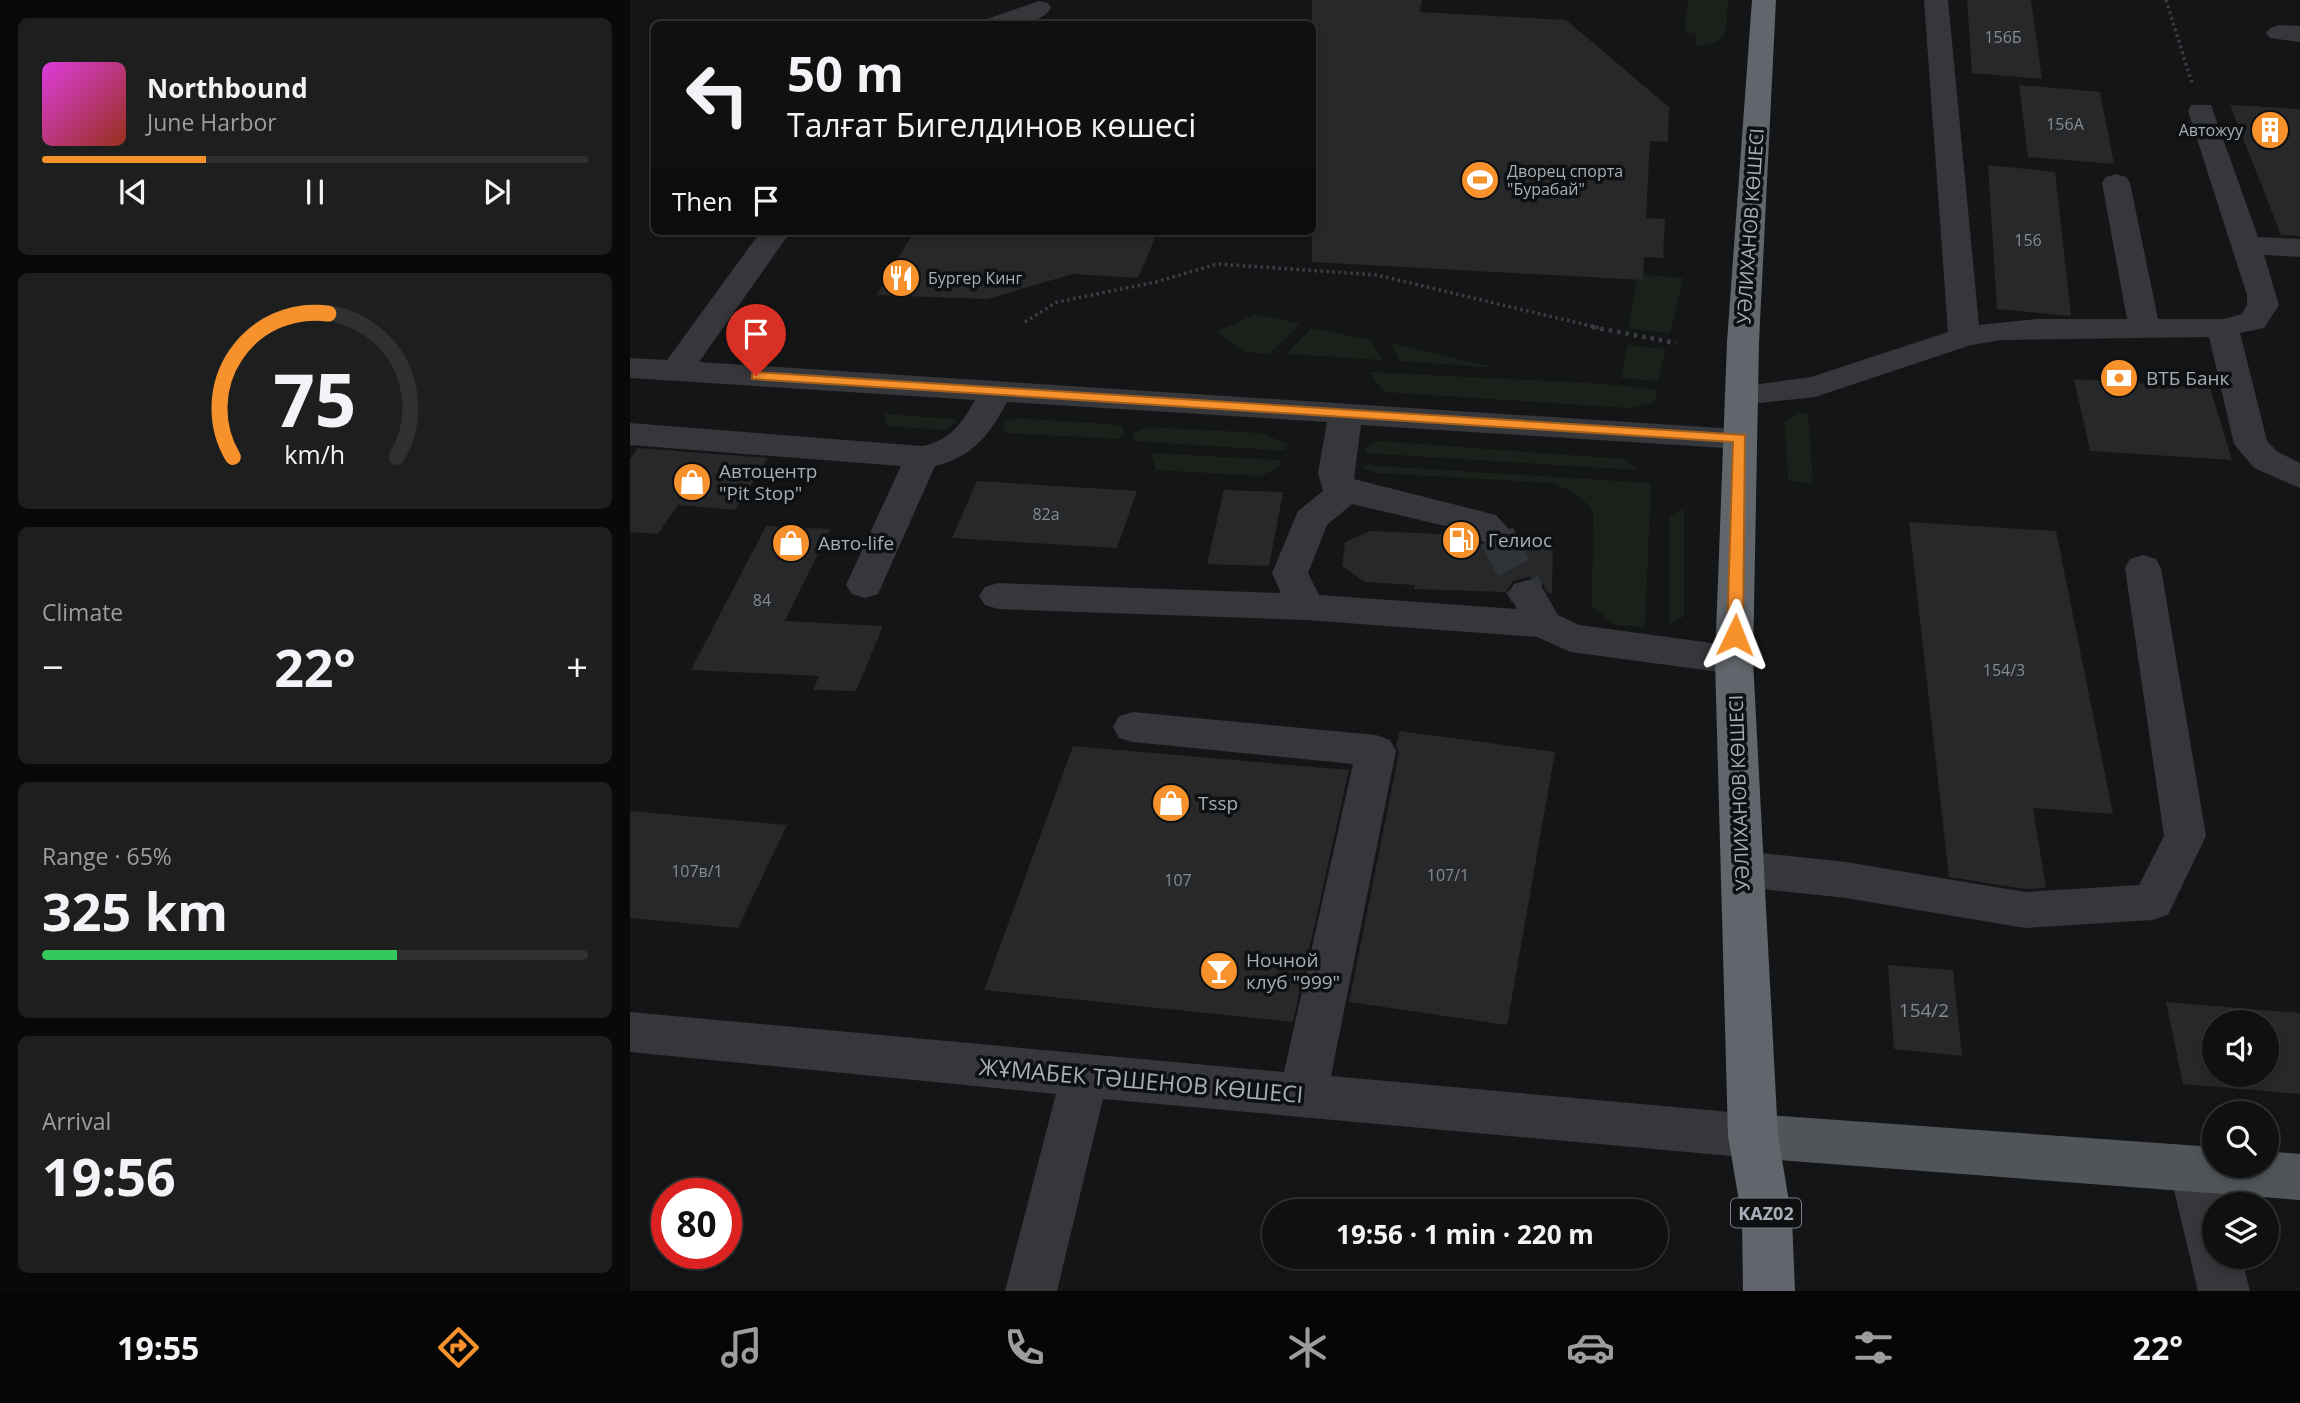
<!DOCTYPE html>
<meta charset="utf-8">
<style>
body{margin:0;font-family:"Open Sans",sans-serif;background:#1d1e1e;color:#f1f3f6;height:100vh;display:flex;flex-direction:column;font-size:26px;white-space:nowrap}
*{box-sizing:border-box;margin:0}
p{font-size:23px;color:#9b9d9f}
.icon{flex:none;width:38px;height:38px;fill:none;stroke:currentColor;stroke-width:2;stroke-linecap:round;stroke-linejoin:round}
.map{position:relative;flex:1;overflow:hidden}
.details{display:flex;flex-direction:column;gap:18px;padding:18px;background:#080909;width:630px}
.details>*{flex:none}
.hud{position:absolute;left:21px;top:21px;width:665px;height:214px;border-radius:10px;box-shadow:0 4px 10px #0003,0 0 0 2px #2f3030;background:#0f1010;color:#f1f3f6;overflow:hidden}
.buttons{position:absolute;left:1572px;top:1010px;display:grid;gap:14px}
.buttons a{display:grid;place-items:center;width:77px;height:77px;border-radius:50%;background:#0f1010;box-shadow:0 4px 10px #0003,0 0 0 2px #2f3030;font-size:35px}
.speed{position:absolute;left:21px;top:1178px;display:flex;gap:14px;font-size:35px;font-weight:700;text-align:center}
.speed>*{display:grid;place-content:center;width:91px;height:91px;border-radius:50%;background:#0f1010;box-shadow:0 4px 10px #0003,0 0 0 2px #2f3030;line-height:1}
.speed .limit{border:10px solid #d22;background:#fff;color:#111}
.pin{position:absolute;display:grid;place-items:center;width:60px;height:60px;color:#fff;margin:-72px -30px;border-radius:50% 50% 50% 0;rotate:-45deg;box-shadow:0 0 7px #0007}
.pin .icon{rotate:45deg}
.me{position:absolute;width:77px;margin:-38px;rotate:2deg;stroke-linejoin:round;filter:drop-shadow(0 0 5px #0008)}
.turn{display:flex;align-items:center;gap:24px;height:147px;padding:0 21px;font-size:32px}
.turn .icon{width:91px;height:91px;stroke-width:2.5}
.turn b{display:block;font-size:49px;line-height:60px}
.then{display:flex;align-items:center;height:66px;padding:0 21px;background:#0003;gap:14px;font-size:26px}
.big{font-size:52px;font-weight:700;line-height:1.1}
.details .card{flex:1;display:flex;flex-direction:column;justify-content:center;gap:10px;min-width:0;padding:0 24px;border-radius:10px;background:#1d1e1e}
.details .dial{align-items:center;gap:0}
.dial svg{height:182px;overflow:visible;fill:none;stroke:#2f3030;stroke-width:7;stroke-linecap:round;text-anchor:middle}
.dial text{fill:#f1f3f6;stroke:none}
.song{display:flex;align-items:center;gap:21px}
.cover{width:84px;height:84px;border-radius:10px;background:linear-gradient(135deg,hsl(300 70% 55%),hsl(10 70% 35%))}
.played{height:7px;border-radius:4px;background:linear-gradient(90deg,#f7912c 30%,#2f3030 30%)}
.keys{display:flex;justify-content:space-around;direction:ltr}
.heat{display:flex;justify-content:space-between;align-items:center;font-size:38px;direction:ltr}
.charge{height:10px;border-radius:5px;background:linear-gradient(90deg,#34c759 65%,#2f3030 0)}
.trip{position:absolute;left:632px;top:1199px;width:406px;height:70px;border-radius:35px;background:#0f1010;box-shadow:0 4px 10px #0003,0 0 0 2px #2f3030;font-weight:700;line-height:70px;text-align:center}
.tab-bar{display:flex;height:112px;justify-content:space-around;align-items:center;background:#060606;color:#9b9d9f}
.tab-bar .icon{width:49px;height:49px}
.tab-bar .current{color:#f7912c}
.tab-bar b{font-size:32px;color:#f1f3f6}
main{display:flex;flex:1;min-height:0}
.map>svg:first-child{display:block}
</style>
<main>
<section class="details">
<div class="card">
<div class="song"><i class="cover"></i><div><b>Northbound</b><p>June Harbor</p></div></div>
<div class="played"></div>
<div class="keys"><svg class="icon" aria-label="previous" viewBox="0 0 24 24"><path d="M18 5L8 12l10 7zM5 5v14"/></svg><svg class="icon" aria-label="pause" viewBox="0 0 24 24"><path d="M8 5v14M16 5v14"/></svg><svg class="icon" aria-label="next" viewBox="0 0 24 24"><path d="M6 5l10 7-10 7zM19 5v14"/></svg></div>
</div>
<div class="card dial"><svg viewBox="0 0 100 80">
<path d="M14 69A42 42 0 1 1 86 69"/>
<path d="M14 69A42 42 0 0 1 56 6" stroke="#f7912c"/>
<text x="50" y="56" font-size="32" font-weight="700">75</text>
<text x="50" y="72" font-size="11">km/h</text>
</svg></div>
<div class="card"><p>Climate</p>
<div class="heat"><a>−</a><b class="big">22°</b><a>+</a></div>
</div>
<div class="card"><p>Range · 65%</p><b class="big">325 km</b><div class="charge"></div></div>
<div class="card"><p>Arrival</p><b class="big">19:56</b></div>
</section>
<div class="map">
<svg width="1670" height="1291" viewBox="0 0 1670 1291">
<rect width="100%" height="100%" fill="#141516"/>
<g fill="#1a211a">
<path d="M1058,0h40c-2,29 3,45 -32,46v-12l-11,-3z"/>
<polygon points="1008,274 1053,278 1040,333 998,329"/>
<polygon points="625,314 670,324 639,354 616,352 587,332"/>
<polygon points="681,328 741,340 752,360 657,354"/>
<polygon points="760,343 867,368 770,361"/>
<polygon points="997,345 1036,349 1028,381 991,378"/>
<polygon points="739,372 976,384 1028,390 1024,403 998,408 754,392"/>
<polygon points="1168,413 1178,414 1183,483 1158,481 1155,423"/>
<polygon points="254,414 326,419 326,422 317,430 257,426"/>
<polygon points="386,418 491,425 495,432 489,439 378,433 373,428 375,421"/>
<polygon points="517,427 630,433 657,444 656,451 505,441 502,434"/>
<polygon points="748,441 995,459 1007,470 734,453 737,445"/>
<polygon points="520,453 652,460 649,467 631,476 526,470"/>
<path d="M734,465l287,18 -6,144 -30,-2 -23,-18 1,-94c-10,-18 -24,-24 -43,-30l-172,-10 -15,-5z"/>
<polygon points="1054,509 1054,616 1040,625 1040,516"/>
</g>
<g fill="#27282a" fill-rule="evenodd">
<polygon points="682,0 792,0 789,12 936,20 1039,107 1038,142 1020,141 1016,218 1035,219 1033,258 1014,257 1013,280 682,262"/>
<polygon points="1337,0 1401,0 1412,79 1342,73"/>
<polygon points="1389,85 1470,92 1484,164 1398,157"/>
<polygon points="1600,105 1670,109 1670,236 1651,235"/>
<polygon points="1358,165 1425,172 1441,316 1367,309"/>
<polygon points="284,231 528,231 508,278 443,274 357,299 247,295"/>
<polygon points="1444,379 1580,388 1602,460 1460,451"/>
<polygon points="8,448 138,458 105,510 48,505 28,534 0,532 0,459"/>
<polygon points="347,481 507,491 487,548 322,538"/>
<polygon points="594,490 653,492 639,566 577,564"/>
<polygon points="1279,522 1426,531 1483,814 1403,808 1416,888 1395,889 1319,877"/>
<polygon points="136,526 200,529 155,621 253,626 226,691 183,690 189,676 61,670"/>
<polygon points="741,531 836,535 858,547 872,549 882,546 887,537 923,538 922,593 918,593 911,581 898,577 883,581 876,592 784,589 785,585 735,582 712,566 715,542"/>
<polygon points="770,731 925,752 877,1025 719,1002 769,752 766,746"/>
<polygon points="443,746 719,770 663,1022 354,990"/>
<polygon points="0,811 157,825 108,928 0,918"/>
<polygon points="1258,965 1323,970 1332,1056 1264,1049"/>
<path d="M1536,1002l134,11v81l-117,-10zM1584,1022h52v52h-52z"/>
</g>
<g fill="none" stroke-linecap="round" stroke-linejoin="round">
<polyline stroke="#313436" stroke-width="36" stroke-dasharray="36 18" stroke-linecap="butt" points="867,536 897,593"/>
<g stroke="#3b3e42" stroke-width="3.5" stroke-dasharray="2.5 3.5" stroke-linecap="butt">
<polyline points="1536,0 1562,83"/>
<polyline points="395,322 427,302 526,282 587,264 747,275 969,328"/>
</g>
<polyline stroke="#3b3e42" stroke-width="4.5" stroke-dasharray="3.5 5" stroke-linecap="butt" points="962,327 1046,343"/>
<g fill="#35373b" fill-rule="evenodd">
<polygon points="1294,0 1318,0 1349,325 1407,319 1497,319 1472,183 1476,177 1486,174 1496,177 1500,183 1528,319 1593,319 1612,314 1617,305 1617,295 1558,111 1561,105 1581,105 1628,237 1670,239 1670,257 1634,255 1649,305 1634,328 1610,333 1637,441 1648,452 1670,463 1670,488 1624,468 1604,444 1579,337 1371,340 1341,345 1185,397 1111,405 1099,402 1094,395 1099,388 1181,377 1318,332"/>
<path d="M409,1l9,2 3,5c-12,19 -48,18 -68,16l4,-5z"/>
<polygon points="1649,25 1670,26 1670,42 1640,38 1636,33 1640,28"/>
<path d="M131,231h30l-92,131 1053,68 5,8 -5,8 -12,3 -379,-24 -7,54 142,36 19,21 -5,9c-24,6 -31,-10 -52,-16l-106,-25 -25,21 -19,48 11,22 198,14 -9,-16 6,-9 13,-4 13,4 18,31 21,10 155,21 14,4 5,10 -5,10 -14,4 -163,-22 -34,-15 -231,-17 -308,-11 -13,-4 -6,-9 6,-9 13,-4 283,10 -9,-20 26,-62 25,-20 -5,-18 9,-51 -320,-20c-18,33 -34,55 -72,64l-57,128 -13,4 -13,-4 -6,-9 55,-119 -271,-21v-22l292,23c28,-5 40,-23 53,-46l-345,-22v-20l37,2z"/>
<polygon points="1513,555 1526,559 1531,568 1576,836 1538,915 1522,920 1395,928 1216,898 1113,887 1098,881 1091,869 1098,857 1113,851 1216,862 1395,892 1509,885 1534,836 1495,568 1500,559"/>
<polygon points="503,712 746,735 760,740 766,751 701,1076 1123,1114 1140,1120 1148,1136 1140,1152 1123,1158 473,1099 427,1291 375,1291 426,1094 0,1052 0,1012 654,1072 723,764 503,742 489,738 483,727 489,716"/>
<polygon points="1564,1146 1582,1153 1598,1204 1584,1204 1584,1256 1611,1256 1620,1291 1568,1291 1539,1169 1546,1153"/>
</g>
<polygon fill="#51555a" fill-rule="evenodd" points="1123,1114 1584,1147 1584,1166 1636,1166 1636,1151 1670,1154 1670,1200 1123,1158 1106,1152 1098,1136 1106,1120"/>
<polygon fill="#61666c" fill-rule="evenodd" points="1122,0 1146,0 1129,342 1123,660 1148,1136 1162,1219 1165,1291 1113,1291 1112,1219 1098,1136 1085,660 1097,342"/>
</g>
<polygon fill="#f7912c" stroke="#a15e1d" stroke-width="2" points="126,372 1115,435 1113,635 1105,641 1097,635 1103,442 122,379 122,373"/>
<defs>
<symbol id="building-disc" viewBox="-11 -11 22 22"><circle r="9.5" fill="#f7912c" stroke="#0f1011"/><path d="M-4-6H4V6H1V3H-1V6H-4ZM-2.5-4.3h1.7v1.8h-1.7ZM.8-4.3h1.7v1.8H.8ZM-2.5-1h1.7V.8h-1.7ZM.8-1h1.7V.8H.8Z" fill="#fff"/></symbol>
<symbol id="stadium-disc" viewBox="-11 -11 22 22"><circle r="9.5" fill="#f7912c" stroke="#0f1011"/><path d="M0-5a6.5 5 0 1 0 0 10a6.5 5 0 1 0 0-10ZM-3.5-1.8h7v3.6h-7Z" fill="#fff"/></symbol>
<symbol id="restaurant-disc" viewBox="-11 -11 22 22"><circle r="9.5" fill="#f7912c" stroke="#0f1011"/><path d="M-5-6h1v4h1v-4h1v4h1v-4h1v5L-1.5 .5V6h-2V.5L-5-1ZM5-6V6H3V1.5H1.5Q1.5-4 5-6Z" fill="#fff"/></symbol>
<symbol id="bank-disc" viewBox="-11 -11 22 22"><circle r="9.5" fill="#f7912c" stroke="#0f1011"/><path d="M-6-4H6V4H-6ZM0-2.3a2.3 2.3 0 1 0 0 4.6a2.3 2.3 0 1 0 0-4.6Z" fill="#fff"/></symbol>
<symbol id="shop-disc" viewBox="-11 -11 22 22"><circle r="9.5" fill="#f7912c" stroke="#0f1011"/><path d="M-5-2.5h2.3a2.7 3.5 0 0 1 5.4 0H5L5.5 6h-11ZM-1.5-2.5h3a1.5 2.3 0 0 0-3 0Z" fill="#fff"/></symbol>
<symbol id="fuel-disc" viewBox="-11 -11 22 22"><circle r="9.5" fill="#f7912c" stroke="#0f1011"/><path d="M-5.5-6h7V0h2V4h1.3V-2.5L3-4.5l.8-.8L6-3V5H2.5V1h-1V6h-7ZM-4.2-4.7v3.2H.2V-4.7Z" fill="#fff"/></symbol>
<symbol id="bar-disc" viewBox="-11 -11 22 22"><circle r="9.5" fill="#f7912c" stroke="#0f1011"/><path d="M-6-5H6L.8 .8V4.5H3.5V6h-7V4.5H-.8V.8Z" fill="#fff"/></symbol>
</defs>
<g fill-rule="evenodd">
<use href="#building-disc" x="1618" y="108" width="44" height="44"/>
<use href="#stadium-disc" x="828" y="158" width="44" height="44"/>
<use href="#restaurant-disc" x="249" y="256" width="44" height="44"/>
<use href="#bank-disc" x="1467" y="356" width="44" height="44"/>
<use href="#shop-disc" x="40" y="460" width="44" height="44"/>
<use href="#fuel-disc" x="809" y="518" width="44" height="44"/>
<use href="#shop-disc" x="139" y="521" width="44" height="44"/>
<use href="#shop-disc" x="519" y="781" width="44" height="44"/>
<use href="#bar-disc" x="567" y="949" width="44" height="44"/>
</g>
<g text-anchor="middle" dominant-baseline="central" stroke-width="7" stroke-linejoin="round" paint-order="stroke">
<g font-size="16" fill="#868c93">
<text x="1373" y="37">156Б</text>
<text x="1435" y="124">156А</text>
<text x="1398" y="240">156</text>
<text x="416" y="514">82а</text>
<text x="132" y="600">84</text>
<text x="1374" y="670">154/3</text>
<text x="67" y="871">107в/1</text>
<text x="818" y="875">107/1</text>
<text x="548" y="880">107</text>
</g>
<g font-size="16" fill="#a6aeb7" stroke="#0f1011" text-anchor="start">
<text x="1613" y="130" text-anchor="end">Автожуу</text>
<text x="877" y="171">Дворец спорта<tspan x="877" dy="18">"Бурабай"</tspan></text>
<text x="298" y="278">Бургер Кинг</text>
</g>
<rect fill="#0f1011" stroke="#797f85" stroke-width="2" x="1101" y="1198.5" width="70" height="29" rx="5"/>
<g font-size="18" font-weight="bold" fill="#a6aeb7">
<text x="1136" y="1213">KАZ02</text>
</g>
<g font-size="19" fill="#a6aeb7" stroke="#0f1011">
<text transform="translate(1120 226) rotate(-86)">УӘЛИХАНОВ КӨШЕСІ</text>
<text transform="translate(1109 793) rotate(-92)">УӘЛИХАНОВ КӨШЕСІ</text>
</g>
<g font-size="19" fill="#a6aeb7" stroke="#0f1011" text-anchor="start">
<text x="1516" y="378">ВТБ Банк</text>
<text x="89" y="471">Автоцентр<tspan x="89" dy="22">"Pit Stop"</tspan></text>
<text x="858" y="540">Гелиос</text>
<text x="188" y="543">Авто-life</text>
<text x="568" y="803">Tssp</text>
<text x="616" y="960">Ночной<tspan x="616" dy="22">клуб "999"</tspan></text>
</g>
<g font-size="19" fill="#868c93">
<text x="1294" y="1010">154/2</text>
</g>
<g font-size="23" fill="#a6aeb7" stroke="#0f1011">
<text transform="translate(511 1080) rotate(5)">ЖҰМАБЕК ТӘШЕНОВ КӨШЕСІ</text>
</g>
</g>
</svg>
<div class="buttons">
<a><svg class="icon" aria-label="sound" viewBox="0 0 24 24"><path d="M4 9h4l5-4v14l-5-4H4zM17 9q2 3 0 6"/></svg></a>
<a><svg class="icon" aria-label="search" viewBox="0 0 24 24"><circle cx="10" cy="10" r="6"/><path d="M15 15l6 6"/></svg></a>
<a><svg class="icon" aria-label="layers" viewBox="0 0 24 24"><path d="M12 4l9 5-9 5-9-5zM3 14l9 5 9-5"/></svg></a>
</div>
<div class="speed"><div class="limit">80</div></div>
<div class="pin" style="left:126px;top:376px;background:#d93025"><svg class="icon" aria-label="arrive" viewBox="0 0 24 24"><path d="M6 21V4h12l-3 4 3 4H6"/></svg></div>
<svg class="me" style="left:1105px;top:635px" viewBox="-20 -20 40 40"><path d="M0-17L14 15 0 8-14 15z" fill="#f7912c" stroke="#fff" stroke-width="4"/></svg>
<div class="trip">19:56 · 1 min · 220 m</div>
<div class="hud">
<div class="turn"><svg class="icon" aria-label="left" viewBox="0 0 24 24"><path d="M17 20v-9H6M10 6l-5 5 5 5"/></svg><div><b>50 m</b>Талғат Бигелдинов көшесі</div></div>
<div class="then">Then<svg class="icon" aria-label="arrive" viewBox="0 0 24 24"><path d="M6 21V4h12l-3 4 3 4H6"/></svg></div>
</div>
</div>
</main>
<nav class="tab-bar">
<b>19:55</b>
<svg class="icon current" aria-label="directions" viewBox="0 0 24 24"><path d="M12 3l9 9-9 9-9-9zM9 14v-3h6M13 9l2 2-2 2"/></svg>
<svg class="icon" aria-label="music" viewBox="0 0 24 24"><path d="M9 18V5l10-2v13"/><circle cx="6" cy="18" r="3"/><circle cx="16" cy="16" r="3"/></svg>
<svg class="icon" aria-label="phone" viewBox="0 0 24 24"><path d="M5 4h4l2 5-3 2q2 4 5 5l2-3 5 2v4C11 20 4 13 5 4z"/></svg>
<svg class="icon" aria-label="climate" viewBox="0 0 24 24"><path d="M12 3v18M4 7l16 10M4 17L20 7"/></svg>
<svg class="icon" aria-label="car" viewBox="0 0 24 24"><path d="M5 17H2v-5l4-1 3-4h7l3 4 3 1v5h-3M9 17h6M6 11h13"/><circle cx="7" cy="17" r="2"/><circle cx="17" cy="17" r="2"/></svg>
<svg class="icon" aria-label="filters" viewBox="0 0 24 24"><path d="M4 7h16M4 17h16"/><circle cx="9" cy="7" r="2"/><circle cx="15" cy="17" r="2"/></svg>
<b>22°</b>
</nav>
